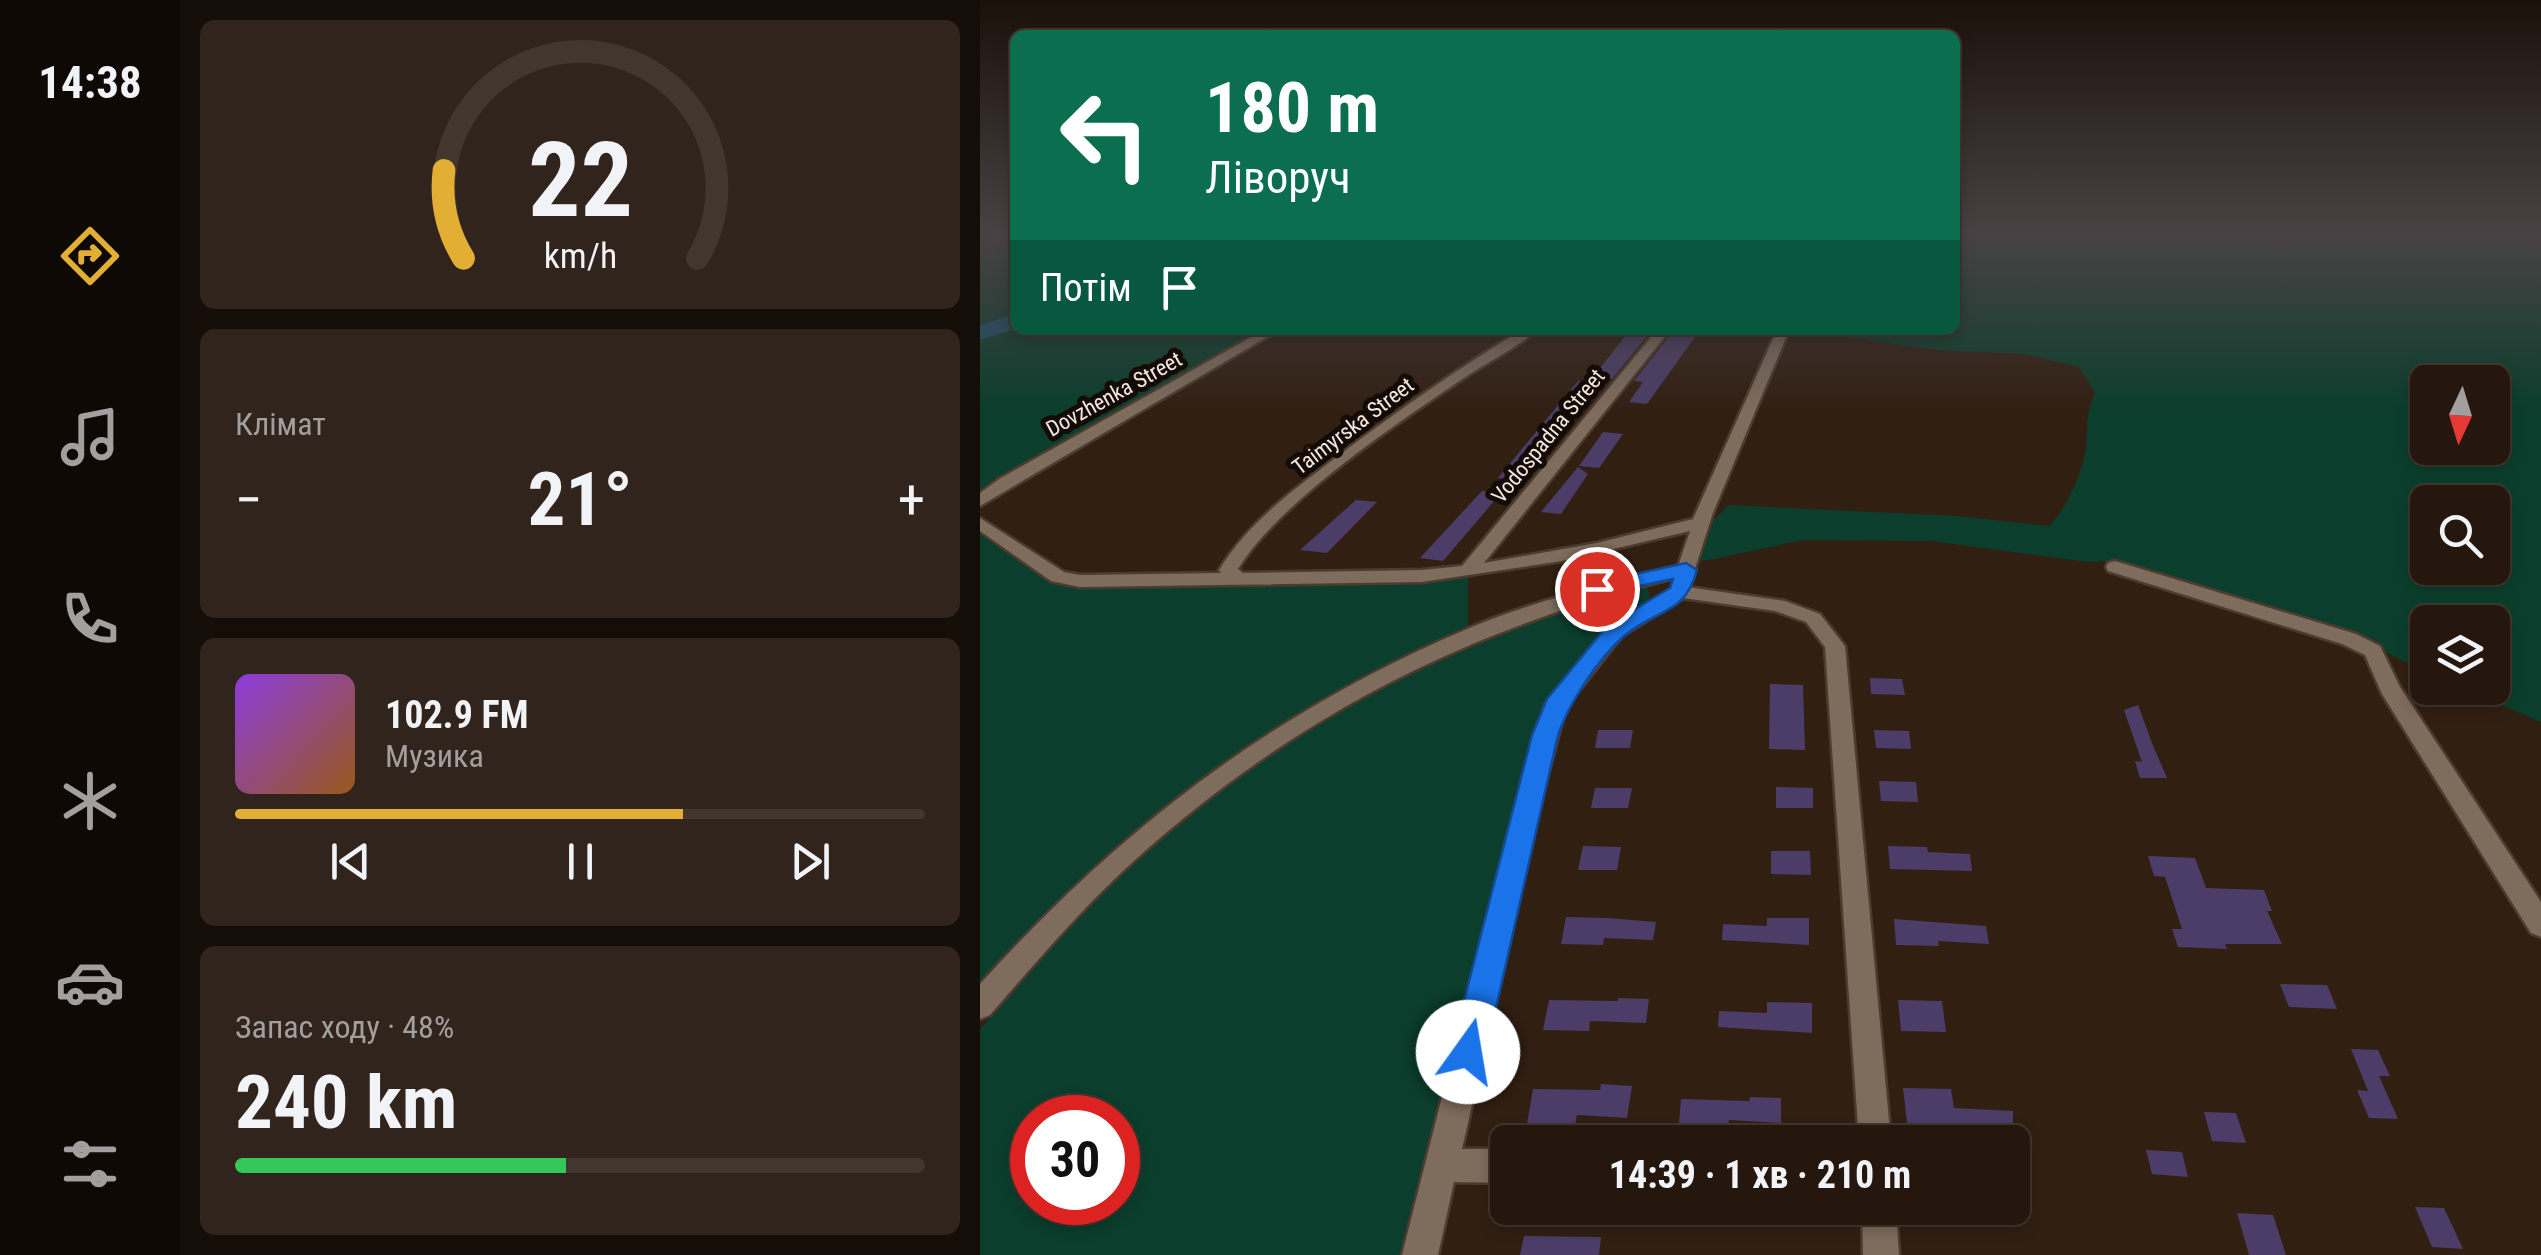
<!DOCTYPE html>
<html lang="uk">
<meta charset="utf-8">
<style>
body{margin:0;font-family:"Roboto Condensed",sans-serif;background:#31241c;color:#f1f3f6;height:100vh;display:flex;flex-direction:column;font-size:38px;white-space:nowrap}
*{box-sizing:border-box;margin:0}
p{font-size:32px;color:#a39f9e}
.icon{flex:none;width:55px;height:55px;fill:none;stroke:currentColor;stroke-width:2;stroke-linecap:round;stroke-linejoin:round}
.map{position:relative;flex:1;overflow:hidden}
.drawer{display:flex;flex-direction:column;gap:20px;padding:20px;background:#140d08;width:800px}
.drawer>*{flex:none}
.top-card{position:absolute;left:30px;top:30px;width:950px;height:305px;border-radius:15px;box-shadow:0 5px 15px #0003,0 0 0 2px #42362e;background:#0b6e4f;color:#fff;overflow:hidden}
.needle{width:65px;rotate:184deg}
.buttons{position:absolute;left:1430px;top:365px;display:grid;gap:20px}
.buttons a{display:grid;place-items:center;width:100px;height:100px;border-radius:15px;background:#25170e;box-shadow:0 5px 15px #0003,0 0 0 2px #42362e;font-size:50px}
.speed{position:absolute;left:30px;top:1095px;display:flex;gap:20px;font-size:50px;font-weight:700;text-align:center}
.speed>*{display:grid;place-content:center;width:130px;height:130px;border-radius:50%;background:#25170e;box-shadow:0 5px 15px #0003,0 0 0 2px #42362e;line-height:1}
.speed .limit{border:15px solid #d22;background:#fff;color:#111}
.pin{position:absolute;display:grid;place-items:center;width:85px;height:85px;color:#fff;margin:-42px;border:5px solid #fff;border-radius:50%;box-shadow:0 2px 10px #0007}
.me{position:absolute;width:110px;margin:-55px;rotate:13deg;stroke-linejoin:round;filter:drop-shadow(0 0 8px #0008)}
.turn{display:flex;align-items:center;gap:35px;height:210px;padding:0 30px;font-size:45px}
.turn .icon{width:130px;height:130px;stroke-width:2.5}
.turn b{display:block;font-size:70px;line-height:85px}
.then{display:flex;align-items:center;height:95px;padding:0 30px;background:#0003;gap:20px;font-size:38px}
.big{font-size:75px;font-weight:700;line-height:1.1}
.drawer .card{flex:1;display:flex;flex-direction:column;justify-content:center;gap:15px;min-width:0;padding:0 35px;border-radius:15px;background:#31241c}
.drawer .dial{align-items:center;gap:0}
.dial svg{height:260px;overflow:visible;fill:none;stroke:#42362e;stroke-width:7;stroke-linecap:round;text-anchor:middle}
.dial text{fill:#f1f3f6;stroke:none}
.song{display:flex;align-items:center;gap:30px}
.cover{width:120px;height:120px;border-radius:15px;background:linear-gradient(135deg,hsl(270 70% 55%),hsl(30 70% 35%))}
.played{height:10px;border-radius:5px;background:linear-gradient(90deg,#e2af34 65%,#42362e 65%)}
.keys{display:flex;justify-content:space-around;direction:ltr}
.heat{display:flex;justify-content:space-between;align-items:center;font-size:55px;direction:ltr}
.charge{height:15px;border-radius:8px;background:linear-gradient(90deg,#34c759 48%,#42362e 0)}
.trip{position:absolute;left:510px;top:1125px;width:540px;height:100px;border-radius:15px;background:#25170e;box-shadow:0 5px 15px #0003,0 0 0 2px #42362e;font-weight:700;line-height:100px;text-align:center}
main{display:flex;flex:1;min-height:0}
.menu{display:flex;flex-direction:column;width:180px;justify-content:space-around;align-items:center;background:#0f0906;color:#a39f9e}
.menu .icon{width:70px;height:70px}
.menu .selected{color:#e2af34}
.menu b{font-size:45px;color:#f1f3f6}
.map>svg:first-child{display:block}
</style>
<main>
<nav class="menu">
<b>14:38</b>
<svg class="icon selected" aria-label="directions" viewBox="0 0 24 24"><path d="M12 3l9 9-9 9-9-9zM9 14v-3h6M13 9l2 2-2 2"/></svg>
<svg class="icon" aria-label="music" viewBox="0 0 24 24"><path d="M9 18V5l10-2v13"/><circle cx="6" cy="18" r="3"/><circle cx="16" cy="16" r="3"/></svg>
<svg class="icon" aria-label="phone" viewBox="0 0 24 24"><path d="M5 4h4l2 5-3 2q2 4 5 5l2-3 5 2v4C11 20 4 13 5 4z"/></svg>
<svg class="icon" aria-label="climate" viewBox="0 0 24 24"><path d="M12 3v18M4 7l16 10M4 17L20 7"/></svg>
<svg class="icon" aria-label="car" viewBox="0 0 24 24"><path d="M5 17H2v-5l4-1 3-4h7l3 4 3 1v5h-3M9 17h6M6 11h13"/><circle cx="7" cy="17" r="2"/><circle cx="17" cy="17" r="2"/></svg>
<svg class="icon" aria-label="filters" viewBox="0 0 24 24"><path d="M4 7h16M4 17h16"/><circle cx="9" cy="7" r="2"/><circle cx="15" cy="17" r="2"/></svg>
</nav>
<section class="drawer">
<div class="card dial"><svg viewBox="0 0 100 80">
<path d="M14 69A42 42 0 1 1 86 69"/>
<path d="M14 69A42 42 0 0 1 8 42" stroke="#e2af34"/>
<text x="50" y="56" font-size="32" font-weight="700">22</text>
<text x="50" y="72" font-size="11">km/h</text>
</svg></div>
<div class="card"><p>Клімат</p>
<div class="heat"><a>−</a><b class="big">21°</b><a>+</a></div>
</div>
<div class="card">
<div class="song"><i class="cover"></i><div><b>102.9 FM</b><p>Музика</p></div></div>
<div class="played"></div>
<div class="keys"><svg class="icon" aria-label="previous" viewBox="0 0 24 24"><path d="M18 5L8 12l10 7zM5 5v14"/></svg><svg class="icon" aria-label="pause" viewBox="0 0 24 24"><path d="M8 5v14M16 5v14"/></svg><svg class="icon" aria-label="next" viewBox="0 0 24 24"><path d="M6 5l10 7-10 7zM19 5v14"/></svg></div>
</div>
<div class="card"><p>Запас ходу · 48%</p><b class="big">240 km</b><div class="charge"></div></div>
</section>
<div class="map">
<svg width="1561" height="1255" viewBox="0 0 1561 1255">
<rect width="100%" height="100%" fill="#311f12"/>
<g fill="#0b3e2c" fill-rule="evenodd">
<polygon points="35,236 35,330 293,330 0,501 0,255 26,245"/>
<path d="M975,236h586v486l-80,-34h31v-66h-64l-1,51 -75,-38 -245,-74 -20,1 -156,-21 -128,-1 -89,19 -13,2 -6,-4 16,-34 17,-18 229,11 92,10c17,-17 34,-54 37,-79 2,-23 -1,-31 9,-54l-16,-26 -54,-13 -87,-4 -142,-20h159zM1448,382h64v66h-64zM1448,502h64v66h-64z"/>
<polygon points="0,523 78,577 488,571 488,634 212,795 0,1005"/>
<path d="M667,583l3,15 -38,30 -39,44 -165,583h-428v-226l117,-134 101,-95 154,-99 126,-62 92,-39zM52,1118h86v84h-86z"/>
</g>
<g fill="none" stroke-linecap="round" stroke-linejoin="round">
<polygon fill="#184f69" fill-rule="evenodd" points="35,314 35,329 0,340 0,325"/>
</g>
<g fill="#4b3d67">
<polygon points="650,330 672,330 632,379 613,377"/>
<polygon points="694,330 720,330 667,404 649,402 663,382 654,381"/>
<polygon points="599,380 611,393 539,481 518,478"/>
<polygon points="623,432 643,434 619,468 599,466"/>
<polygon points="598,467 608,474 581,514 561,512"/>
<polygon points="502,491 521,493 463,561 440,558"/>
<polygon points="376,500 397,502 347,553 320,550"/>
<polygon points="890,678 922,679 925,695 891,694"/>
<polygon points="790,684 823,685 825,750 789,749"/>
<polygon points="1158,705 1172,743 1187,778 1160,778 1155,761 1162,762 1144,710"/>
<polygon points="618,730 653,730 650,748 615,748"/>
<polygon points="894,730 929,731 931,749 896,748"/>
<polygon points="899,781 936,782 938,802 901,801"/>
<polygon points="796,787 833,788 833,808 796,808"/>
<polygon points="615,788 652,788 648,808 611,808"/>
<polygon points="603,846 641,847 637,870 598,870"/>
<polygon points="908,846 947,847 948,852 990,854 992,871 910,869"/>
<polygon points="791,851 830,851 831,875 791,874"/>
<polygon points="1168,856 1215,858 1226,888 1284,890 1292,911 1287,911 1302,944 1245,944 1247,949 1198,947 1192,929 1202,929 1185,877 1174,876"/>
<polygon points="586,917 627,918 676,922 673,940 624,938 623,945 581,944"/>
<polygon points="787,918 829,918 829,945 742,940 743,924 787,926"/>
<polygon points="914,919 1006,926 1009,944 958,941 959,946 916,945"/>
<polygon points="1300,984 1347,985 1357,1009 1309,1007"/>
<polygon points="638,998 669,999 666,1023 610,1021 609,1031 563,1030 569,1000 638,1001"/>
<polygon points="918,1000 962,1001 966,1032 921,1031"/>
<polygon points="787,1002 832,1003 832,1033 738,1027 739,1011 787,1013"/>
<polygon points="1371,1049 1398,1050 1410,1076 1399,1076 1418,1119 1389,1118 1377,1090 1388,1091"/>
<polygon points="621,1084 652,1086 647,1118 597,1115 595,1125 547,1124 553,1089 620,1090"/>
<polygon points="923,1088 971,1089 974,1108 1033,1111 1033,1140 999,1138 998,1125 927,1123"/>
<polygon points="770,1097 801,1098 801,1123 749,1120 748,1137 698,1135 701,1099 769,1101"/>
<polygon points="1224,1112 1256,1113 1266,1143 1232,1141"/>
<polygon points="1166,1150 1202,1152 1208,1177 1172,1174"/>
<polygon points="1435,1207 1464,1208 1483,1249 1452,1247"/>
<polygon points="1257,1213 1293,1215 1306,1255 1269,1255"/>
<polygon points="544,1236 621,1237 619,1255 540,1255"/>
</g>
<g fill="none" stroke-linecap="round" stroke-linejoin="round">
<defs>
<g id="minor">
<polygon points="284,330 299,330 0,506 0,493 19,479"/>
<path d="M542,330h15c-18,16 -43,29 -64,42 -67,45 -194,129 -235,197l5,4 179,-3 40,-4 195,-236h13l-186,233 113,-20 96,-24 84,-189h12l-76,183 -23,71h-14l-2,-6c-207,51 -379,138 -539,282 -52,47 -98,101 -145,155l-10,4v-35c143,-158 296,-275 494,-358 66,-27 135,-43 204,-60l12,-35 -128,30 -140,21 -342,5 -29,-6 -71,-50v-13l84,54 16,3 141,-2 -2,-3c30,-49 78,-83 123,-117 58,-44 118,-86 180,-123z"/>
<polygon points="1135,561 1376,634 1400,646 1420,687 1561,902 1561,937 1551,933 1402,694 1385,655 1362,644 1128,571 1126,567 1128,563"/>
<polygon points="700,586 805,601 840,614 865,646 911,1142 879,1142 845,647 826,622 795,611 703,598 642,636 586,707 564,788 482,1149 528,1149 528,1183 474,1182 458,1255 422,1255 540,788 565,705 628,626"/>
<polygon points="882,1208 916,1208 919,1255 883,1255"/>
</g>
</defs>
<use href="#minor" stroke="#4c3b2f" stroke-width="5"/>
<use href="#minor" fill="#7e6c5d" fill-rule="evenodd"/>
</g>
<linearGradient id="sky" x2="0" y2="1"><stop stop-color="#1b110a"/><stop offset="0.57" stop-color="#484244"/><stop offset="1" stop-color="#484244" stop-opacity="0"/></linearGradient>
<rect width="1561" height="412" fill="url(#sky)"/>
<path fill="#1a73e8" stroke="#114b97" stroke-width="2.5" d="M706,563l11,7c-12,46 -42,39 -73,66 -26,23 -55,67 -66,99l-72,317 -6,12 -12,5 -12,-5 -5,-12 81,-317 15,-36 60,-73 63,-38 3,-9 -76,16 -11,-6 3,-5z"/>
<g text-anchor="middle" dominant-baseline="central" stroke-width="10" stroke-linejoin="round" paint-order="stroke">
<g font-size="22" fill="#f5e7df" stroke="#130b06">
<text transform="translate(134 394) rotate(-29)">Dovzhenka Street</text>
<text transform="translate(373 426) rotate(-37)">Taimyrska Street</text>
<text transform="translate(568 436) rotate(-51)">Vodospadna Street</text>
</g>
</g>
</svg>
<div class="buttons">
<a><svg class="needle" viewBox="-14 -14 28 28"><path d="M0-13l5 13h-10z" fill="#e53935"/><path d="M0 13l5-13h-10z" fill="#a39f9e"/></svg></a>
<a><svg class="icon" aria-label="search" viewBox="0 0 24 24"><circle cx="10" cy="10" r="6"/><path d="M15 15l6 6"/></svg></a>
<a><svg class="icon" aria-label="layers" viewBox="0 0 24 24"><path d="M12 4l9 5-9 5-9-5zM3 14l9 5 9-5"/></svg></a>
</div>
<div class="speed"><div class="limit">30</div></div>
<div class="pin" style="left:617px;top:589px;background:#d93025"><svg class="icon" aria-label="arrive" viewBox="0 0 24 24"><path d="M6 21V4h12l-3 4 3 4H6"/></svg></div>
<svg class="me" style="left:488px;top:1052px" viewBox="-20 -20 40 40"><circle r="19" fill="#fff"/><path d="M0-13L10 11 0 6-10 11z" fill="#1a73e8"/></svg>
<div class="trip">14:39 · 1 хв · 210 m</div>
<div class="top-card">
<div class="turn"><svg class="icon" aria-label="left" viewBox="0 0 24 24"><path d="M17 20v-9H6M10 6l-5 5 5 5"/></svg><div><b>180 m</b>Ліворуч</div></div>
<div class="then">Потім<svg class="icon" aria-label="arrive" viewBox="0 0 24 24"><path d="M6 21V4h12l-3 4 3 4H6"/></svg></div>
</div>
</div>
</main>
